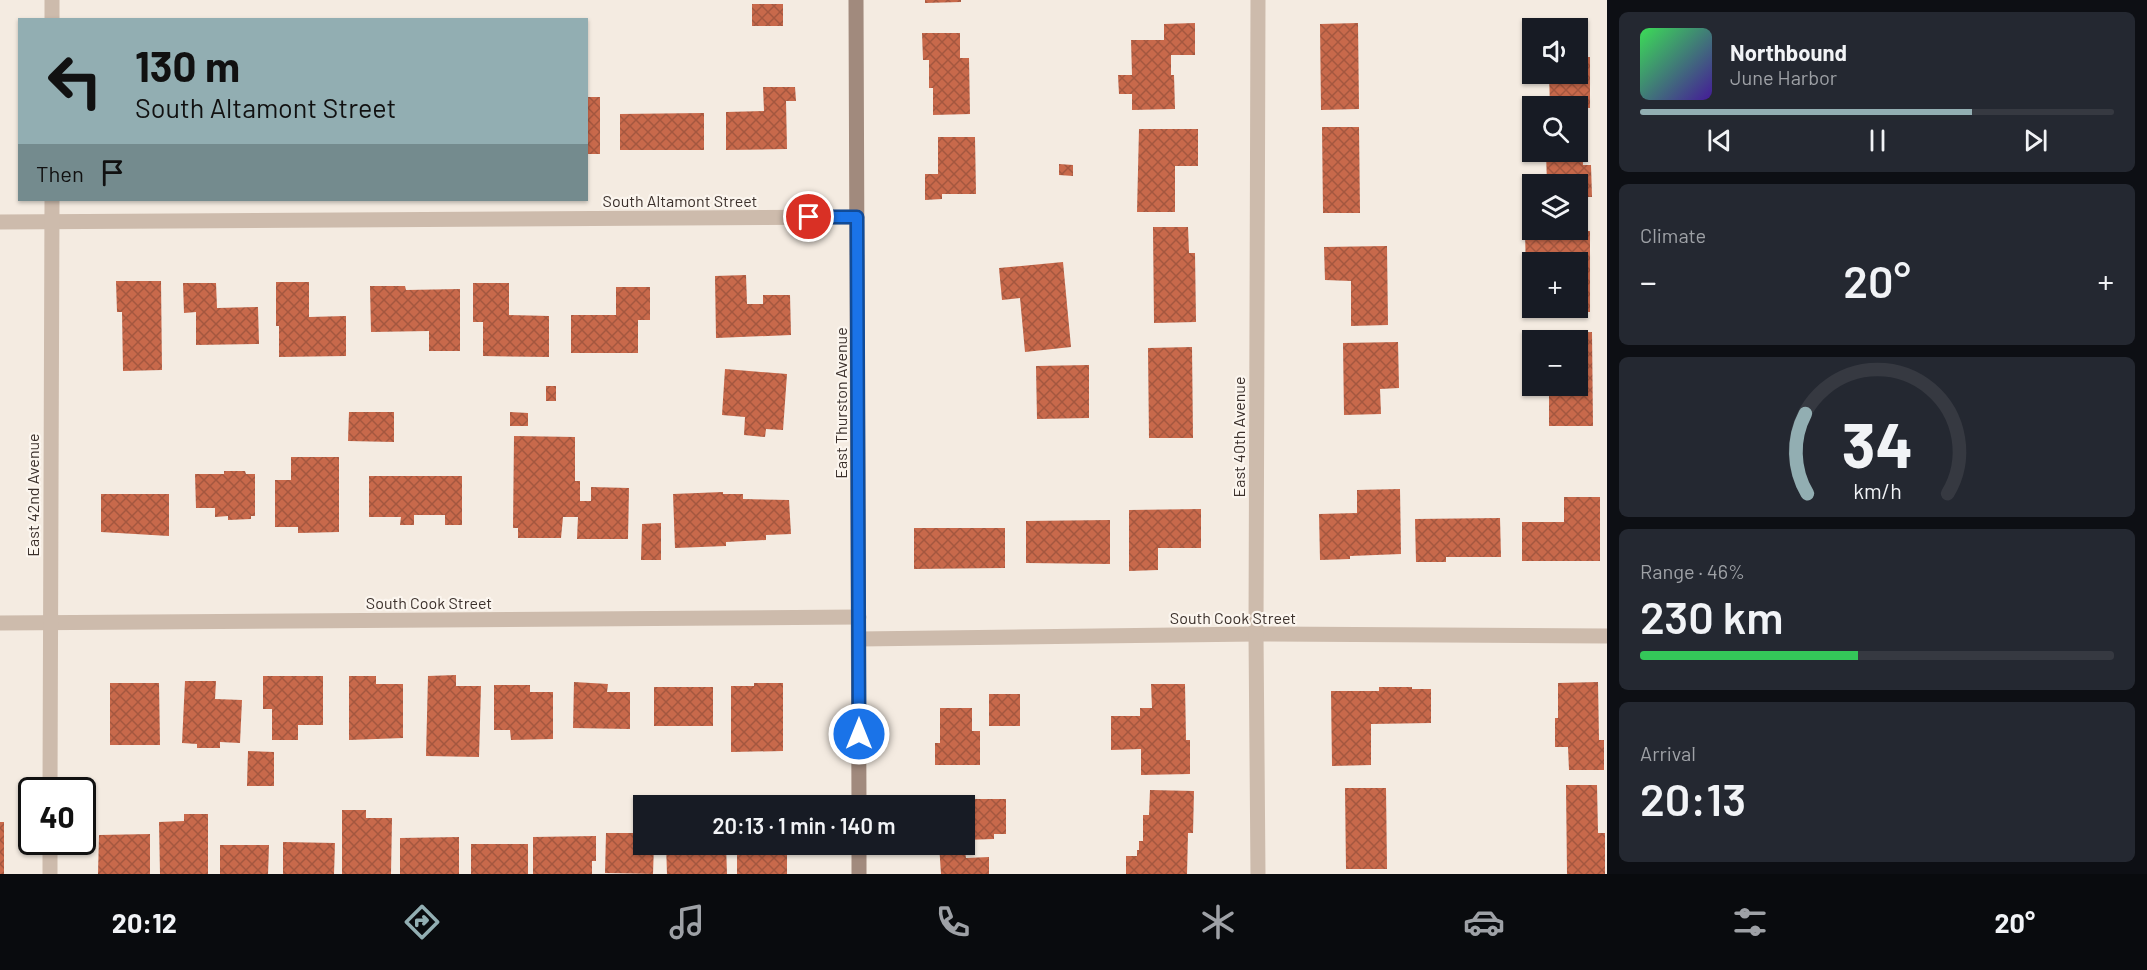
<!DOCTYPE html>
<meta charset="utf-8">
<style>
body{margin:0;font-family:Barlow,sans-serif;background:#242831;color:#f1f3f6;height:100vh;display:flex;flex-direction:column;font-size:22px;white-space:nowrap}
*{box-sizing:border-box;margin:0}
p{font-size:20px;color:#9ea1a6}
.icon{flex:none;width:33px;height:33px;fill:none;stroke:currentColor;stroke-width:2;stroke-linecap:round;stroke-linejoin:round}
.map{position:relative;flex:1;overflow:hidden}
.details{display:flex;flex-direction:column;gap:12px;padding:12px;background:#0d0f14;width:540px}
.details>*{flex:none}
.guide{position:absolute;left:18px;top:18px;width:570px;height:183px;border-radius:0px;box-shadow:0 2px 4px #0004;background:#92aeb2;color:#111;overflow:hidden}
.tools{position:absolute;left:1522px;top:18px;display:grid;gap:12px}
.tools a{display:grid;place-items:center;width:66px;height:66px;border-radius:0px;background:#171b24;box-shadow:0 2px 4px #0004;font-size:30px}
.speed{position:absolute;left:18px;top:777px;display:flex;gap:12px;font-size:30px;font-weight:700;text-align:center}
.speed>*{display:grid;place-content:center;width:78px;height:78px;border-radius:50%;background:#171b24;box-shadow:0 2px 4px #0004;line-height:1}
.speed .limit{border:3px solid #111;border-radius:9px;background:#fff;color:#111}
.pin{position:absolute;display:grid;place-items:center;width:51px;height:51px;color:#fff;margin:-26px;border:3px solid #fff;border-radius:50%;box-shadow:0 2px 6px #0007}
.me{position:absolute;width:66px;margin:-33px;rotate:0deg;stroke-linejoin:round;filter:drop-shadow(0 0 4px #0008)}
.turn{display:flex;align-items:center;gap:21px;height:126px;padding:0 18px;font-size:27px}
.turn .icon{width:78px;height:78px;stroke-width:2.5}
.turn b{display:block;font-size:42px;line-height:51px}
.then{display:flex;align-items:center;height:57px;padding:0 18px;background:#0003;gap:12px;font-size:22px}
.big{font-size:45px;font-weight:600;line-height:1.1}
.details .card{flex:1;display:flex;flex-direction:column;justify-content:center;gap:9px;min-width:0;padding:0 21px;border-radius:9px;background:#242831}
.details .dial{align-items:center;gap:0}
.dial svg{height:156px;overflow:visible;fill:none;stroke:#363941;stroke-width:7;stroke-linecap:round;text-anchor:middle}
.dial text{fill:#f1f3f6;stroke:none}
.song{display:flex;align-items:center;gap:18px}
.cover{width:72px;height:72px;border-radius:9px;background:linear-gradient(135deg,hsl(130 70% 55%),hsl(260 70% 35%))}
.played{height:6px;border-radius:3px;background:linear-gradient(90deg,#92aeb2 70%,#363941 70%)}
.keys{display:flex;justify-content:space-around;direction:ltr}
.heat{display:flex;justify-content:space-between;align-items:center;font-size:33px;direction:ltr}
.charge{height:9px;border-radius:4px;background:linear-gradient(90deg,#34c759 46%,#363941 0)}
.trip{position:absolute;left:633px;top:795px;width:342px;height:60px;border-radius:0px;background:#171b24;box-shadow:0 2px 4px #0004;font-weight:600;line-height:60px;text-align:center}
.dock{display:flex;height:96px;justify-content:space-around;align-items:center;background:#090b0e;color:#9ea1a6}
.dock .icon{width:42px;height:42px}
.dock .active{color:#92aeb2}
.dock b{font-size:27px;color:#f1f3f6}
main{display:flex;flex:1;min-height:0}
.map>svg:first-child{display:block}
</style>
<main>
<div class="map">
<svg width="1607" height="874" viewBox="0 0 1607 874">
<defs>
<pattern id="building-cross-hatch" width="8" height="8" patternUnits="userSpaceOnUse" patternTransform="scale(1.5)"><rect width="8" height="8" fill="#c8694b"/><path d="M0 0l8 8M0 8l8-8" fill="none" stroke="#a4573f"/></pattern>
</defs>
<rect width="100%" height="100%" fill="#f4ebe1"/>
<g fill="url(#building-cross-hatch)">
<polygon points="925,0 961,0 961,2 925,3"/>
<rect x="752" y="4" width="31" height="22"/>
<polygon points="1195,23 1195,55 1171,55 1171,75 1174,75 1175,109 1132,110 1132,94 1119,94 1118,75 1132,75 1131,40 1164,40 1164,24"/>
<polygon points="1358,23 1359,109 1321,110 1320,24"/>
<polygon points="1578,27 1584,27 1585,57 1590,57 1590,108 1550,106 1549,74 1578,74"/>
<polygon points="922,33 960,33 960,58 969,58 970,114 933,115 933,88 929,88 929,60 923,60"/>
<polygon points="763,87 795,87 796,101 786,101 787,149 726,150 726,112 764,111"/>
<rect x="586" y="97" width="14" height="57"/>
<polygon points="704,113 704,150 620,150 620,114"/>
<polygon points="1322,127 1359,127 1360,213 1323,213"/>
<polygon points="1139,129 1198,129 1198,166 1175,166 1175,212 1137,212"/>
<polygon points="938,137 975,137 976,194 942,194 942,199 925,200 925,174 938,174"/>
<polygon points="1578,137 1582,137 1583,165 1591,165 1592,197 1578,197 1578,184 1547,184 1546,152 1578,152"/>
<polygon points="1059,164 1073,165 1073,176 1059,175"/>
<polygon points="1153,227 1188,227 1189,253 1195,253 1196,322 1154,323"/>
<polygon points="1525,231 1590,231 1590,312 1550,312 1550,308 1578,308 1578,262 1533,262 1533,274 1526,274"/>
<polygon points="1387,246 1388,325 1351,326 1351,281 1325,280 1324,247"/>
<polygon points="1063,262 1071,347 1025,352 1020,298 1002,300 999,268"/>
<polygon points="746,275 747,304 763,304 763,295 790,295 791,335 716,338 715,276"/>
<polygon points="116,281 161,281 162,370 123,371 122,312 117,312"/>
<polygon points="276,282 309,282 309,317 346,316 346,356 279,357 279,326 276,326"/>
<polygon points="183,283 216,283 217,308 258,307 259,344 196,345 196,312 184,313"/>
<polygon points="473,283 509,283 509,315 549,316 549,357 483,356 483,322 473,322"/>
<polygon points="370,286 405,286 406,290 460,289 460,351 429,351 429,331 371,332"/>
<polygon points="616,287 650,287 650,320 638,320 638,353 571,353 571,315 616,315"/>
<polygon points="1592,332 1593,426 1549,426 1549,388 1538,389 1538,386 1578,386 1578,340 1548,340 1548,333"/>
<polygon points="1398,342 1399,388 1380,389 1381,414 1344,415 1343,343"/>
<polygon points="1192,347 1193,438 1149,438 1148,348"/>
<polygon points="1089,365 1089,418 1037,419 1036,366"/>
<polygon points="725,369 787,374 783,430 766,429 765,437 744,435 745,417 722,415"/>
<rect x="546" y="386" width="10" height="15"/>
<polygon points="349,412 394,412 394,442 348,441"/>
<polygon points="510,412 528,413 528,426 510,426"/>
<polygon points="514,436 575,437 575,481 580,481 580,501 591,501 591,487 629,488 628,539 577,539 578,517 563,517 561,538 518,538 518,528 513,528"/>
<polygon points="291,457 339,457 339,532 298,533 298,527 275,527 275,480 291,480"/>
<polygon points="224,471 245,471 246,474 255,474 255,516 251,516 251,519 228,520 228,516 215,517 215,508 196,508 195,474 224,474"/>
<polygon points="369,476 462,476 462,525 445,525 445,515 414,515 414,525 400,525 401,517 369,517"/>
<polygon points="1400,489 1401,554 1350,556 1350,559 1320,560 1319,514 1357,513 1357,490"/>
<polygon points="723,492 723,494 743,494 743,499 789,500 791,534 766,535 766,540 726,542 726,546 675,548 673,494"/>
<polygon points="101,494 169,494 169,536 101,532"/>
<polygon points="1564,497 1600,497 1600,561 1522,561 1522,522 1564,522"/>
<polygon points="1201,509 1201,548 1158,548 1158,570 1129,571 1129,510"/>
<polygon points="1500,518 1501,557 1446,557 1446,562 1416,562 1415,519"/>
<polygon points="1110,520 1110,564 1026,563 1026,521"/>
<polygon points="661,523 661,560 641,560 642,524"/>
<polygon points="914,528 1005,528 1005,568 914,569"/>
<polygon points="456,675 456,686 481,686 479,757 426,756 428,676"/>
<polygon points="263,676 323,676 323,725 298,725 298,740 272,740 272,709 263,709"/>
<polygon points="349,676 376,676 376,684 403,684 403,738 349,740"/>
<polygon points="185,681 216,681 215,699 242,700 240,743 220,742 220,748 197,748 197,744 182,743"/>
<polygon points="574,682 608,684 607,692 630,692 630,729 573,728"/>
<polygon points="1598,682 1599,740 1604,740 1604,770 1569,770 1568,747 1555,747 1555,718 1558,718 1558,683"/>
<polygon points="110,683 159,683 160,745 110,745"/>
<polygon points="754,683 783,683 783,751 731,752 731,686 754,686"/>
<polygon points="1151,684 1185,684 1186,740 1190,740 1190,774 1141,775 1141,749 1111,750 1111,716 1140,716 1140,708 1152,708"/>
<polygon points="494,685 530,685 530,692 553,692 553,739 511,740 510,730 494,730"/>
<rect x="654" y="687" width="59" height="39"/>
<polygon points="1379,687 1412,687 1412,689 1431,689 1431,723 1371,724 1371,765 1332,766 1331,691 1379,691"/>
<rect x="989" y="694" width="31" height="32"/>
<polygon points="940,708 972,708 972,731 980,731 980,765 935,765 935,743 940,743"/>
<polygon points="248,751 274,752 274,786 247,786"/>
<polygon points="1566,785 1597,785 1598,833 1605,833 1605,874 1567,874"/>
<polygon points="1345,788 1386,788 1387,869 1346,869"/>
<polygon points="1150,790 1194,791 1193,833 1188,833 1187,874 1126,874 1126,856 1137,856 1137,850 1139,850 1139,841 1143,841 1143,815 1149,815"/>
<polygon points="934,799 1006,799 1006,834 994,834 994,839 964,840 964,806 934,806"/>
<polygon points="342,810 366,810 366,818 392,818 391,874 342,874"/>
<polygon points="184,814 208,814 208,874 160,874 159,822 184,821"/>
<rect x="0" y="822" width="4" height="52"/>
<polygon points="606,833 644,833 644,844 654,844 653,874 605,873"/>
<polygon points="150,834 150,874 98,874 99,835"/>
<polygon points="596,836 596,861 592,861 592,874 533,874 533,837"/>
<polygon points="459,837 459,874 400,874 400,838"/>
<polygon points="283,842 335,843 334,874 283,874"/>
<rect x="471" y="844" width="57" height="30"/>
<polygon points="666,844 726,844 727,874 667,874"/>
<rect x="737" y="844" width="50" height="30"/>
<polygon points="939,844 964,844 966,858 989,857 989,874 941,874"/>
<polygon points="220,845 269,845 268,874 220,874"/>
</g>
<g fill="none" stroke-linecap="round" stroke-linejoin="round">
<g stroke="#cdbbac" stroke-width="15">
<polyline points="52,0 52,20"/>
<polyline points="0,222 857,217"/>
<polyline points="0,623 859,617"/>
<polyline points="859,639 1256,634 1607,636"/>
<polyline points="50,790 52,200"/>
<polyline points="50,842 50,874"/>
<polyline points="1258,874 1256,634 1258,0"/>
</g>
<g stroke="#a18a7d" stroke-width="15">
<polyline points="856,0 859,806"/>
<polyline points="859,844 859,874"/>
</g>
</g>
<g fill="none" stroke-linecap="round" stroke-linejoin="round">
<defs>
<polyline id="route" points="809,217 857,217 859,734"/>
</defs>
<use href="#route" stroke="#114b97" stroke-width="15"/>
<use href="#route" stroke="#1a73e8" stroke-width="10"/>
</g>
<g text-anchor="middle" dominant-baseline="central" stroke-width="4.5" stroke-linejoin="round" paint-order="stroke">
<g font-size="16" fill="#3b302b" stroke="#fbf5ee">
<text x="680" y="200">South Altamont Street</text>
<text transform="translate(840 403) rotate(-90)">East Thurston Avenue</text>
<text transform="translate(1238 437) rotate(-90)">East 40th Avenue</text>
<text transform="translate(32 495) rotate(-90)">East 42nd Avenue</text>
<text x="429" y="602">South Cook Street</text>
<text x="1233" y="617">South Cook Street</text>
</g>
</g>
</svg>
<div class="tools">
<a><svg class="icon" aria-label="sound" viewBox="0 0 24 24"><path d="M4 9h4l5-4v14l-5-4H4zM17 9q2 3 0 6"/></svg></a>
<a><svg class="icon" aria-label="search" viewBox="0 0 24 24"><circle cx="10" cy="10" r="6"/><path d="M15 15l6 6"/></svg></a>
<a><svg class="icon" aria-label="layers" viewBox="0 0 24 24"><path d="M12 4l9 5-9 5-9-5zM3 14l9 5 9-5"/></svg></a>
<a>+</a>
<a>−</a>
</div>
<div class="speed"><div class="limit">40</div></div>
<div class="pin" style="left:809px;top:217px;background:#d93025"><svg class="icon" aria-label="arrive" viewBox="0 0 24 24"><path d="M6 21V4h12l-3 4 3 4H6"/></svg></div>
<svg class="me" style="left:859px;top:734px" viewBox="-20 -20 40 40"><circle r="17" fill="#1a73e8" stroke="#fff" stroke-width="3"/><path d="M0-11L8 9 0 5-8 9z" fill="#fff"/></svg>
<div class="trip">20:13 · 1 min · 140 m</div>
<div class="guide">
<div class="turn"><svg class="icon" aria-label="left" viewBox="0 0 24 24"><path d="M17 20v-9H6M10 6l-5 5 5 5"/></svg><div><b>130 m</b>South Altamont Street</div></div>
<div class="then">Then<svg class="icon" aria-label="arrive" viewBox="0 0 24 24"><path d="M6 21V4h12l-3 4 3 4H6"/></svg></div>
</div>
</div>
<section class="details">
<div class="card">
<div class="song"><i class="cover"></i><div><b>Northbound</b><p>June Harbor</p></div></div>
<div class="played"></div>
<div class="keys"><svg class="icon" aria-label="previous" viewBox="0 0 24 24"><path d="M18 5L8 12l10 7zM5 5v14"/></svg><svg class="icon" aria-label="pause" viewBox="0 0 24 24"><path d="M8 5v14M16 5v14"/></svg><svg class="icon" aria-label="next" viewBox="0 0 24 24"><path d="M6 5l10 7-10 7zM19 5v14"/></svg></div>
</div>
<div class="card"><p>Climate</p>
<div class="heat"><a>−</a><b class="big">20°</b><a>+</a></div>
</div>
<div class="card dial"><svg viewBox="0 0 100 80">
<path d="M14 69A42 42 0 1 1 86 69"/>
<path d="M14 69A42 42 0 0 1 13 28" stroke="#92aeb2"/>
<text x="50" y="56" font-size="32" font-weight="700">34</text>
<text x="50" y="72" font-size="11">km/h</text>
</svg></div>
<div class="card"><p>Range · 46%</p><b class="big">230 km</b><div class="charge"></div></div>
<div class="card"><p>Arrival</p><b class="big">20:13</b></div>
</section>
</main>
<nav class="dock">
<b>20:12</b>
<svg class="icon active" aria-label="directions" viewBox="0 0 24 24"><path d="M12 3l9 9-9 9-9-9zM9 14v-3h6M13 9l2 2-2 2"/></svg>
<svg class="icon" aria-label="music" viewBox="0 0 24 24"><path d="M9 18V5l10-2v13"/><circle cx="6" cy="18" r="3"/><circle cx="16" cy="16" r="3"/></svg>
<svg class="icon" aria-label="phone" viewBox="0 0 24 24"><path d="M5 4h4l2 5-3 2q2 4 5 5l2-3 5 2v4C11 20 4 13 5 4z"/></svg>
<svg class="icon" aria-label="climate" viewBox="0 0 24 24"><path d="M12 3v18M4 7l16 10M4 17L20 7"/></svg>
<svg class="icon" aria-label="car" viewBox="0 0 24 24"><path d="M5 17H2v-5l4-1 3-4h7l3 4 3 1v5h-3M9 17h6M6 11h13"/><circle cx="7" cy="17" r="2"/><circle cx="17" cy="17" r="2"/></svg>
<svg class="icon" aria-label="filters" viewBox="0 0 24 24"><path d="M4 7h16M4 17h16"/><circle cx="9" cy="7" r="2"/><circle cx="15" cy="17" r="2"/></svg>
<b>20°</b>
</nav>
